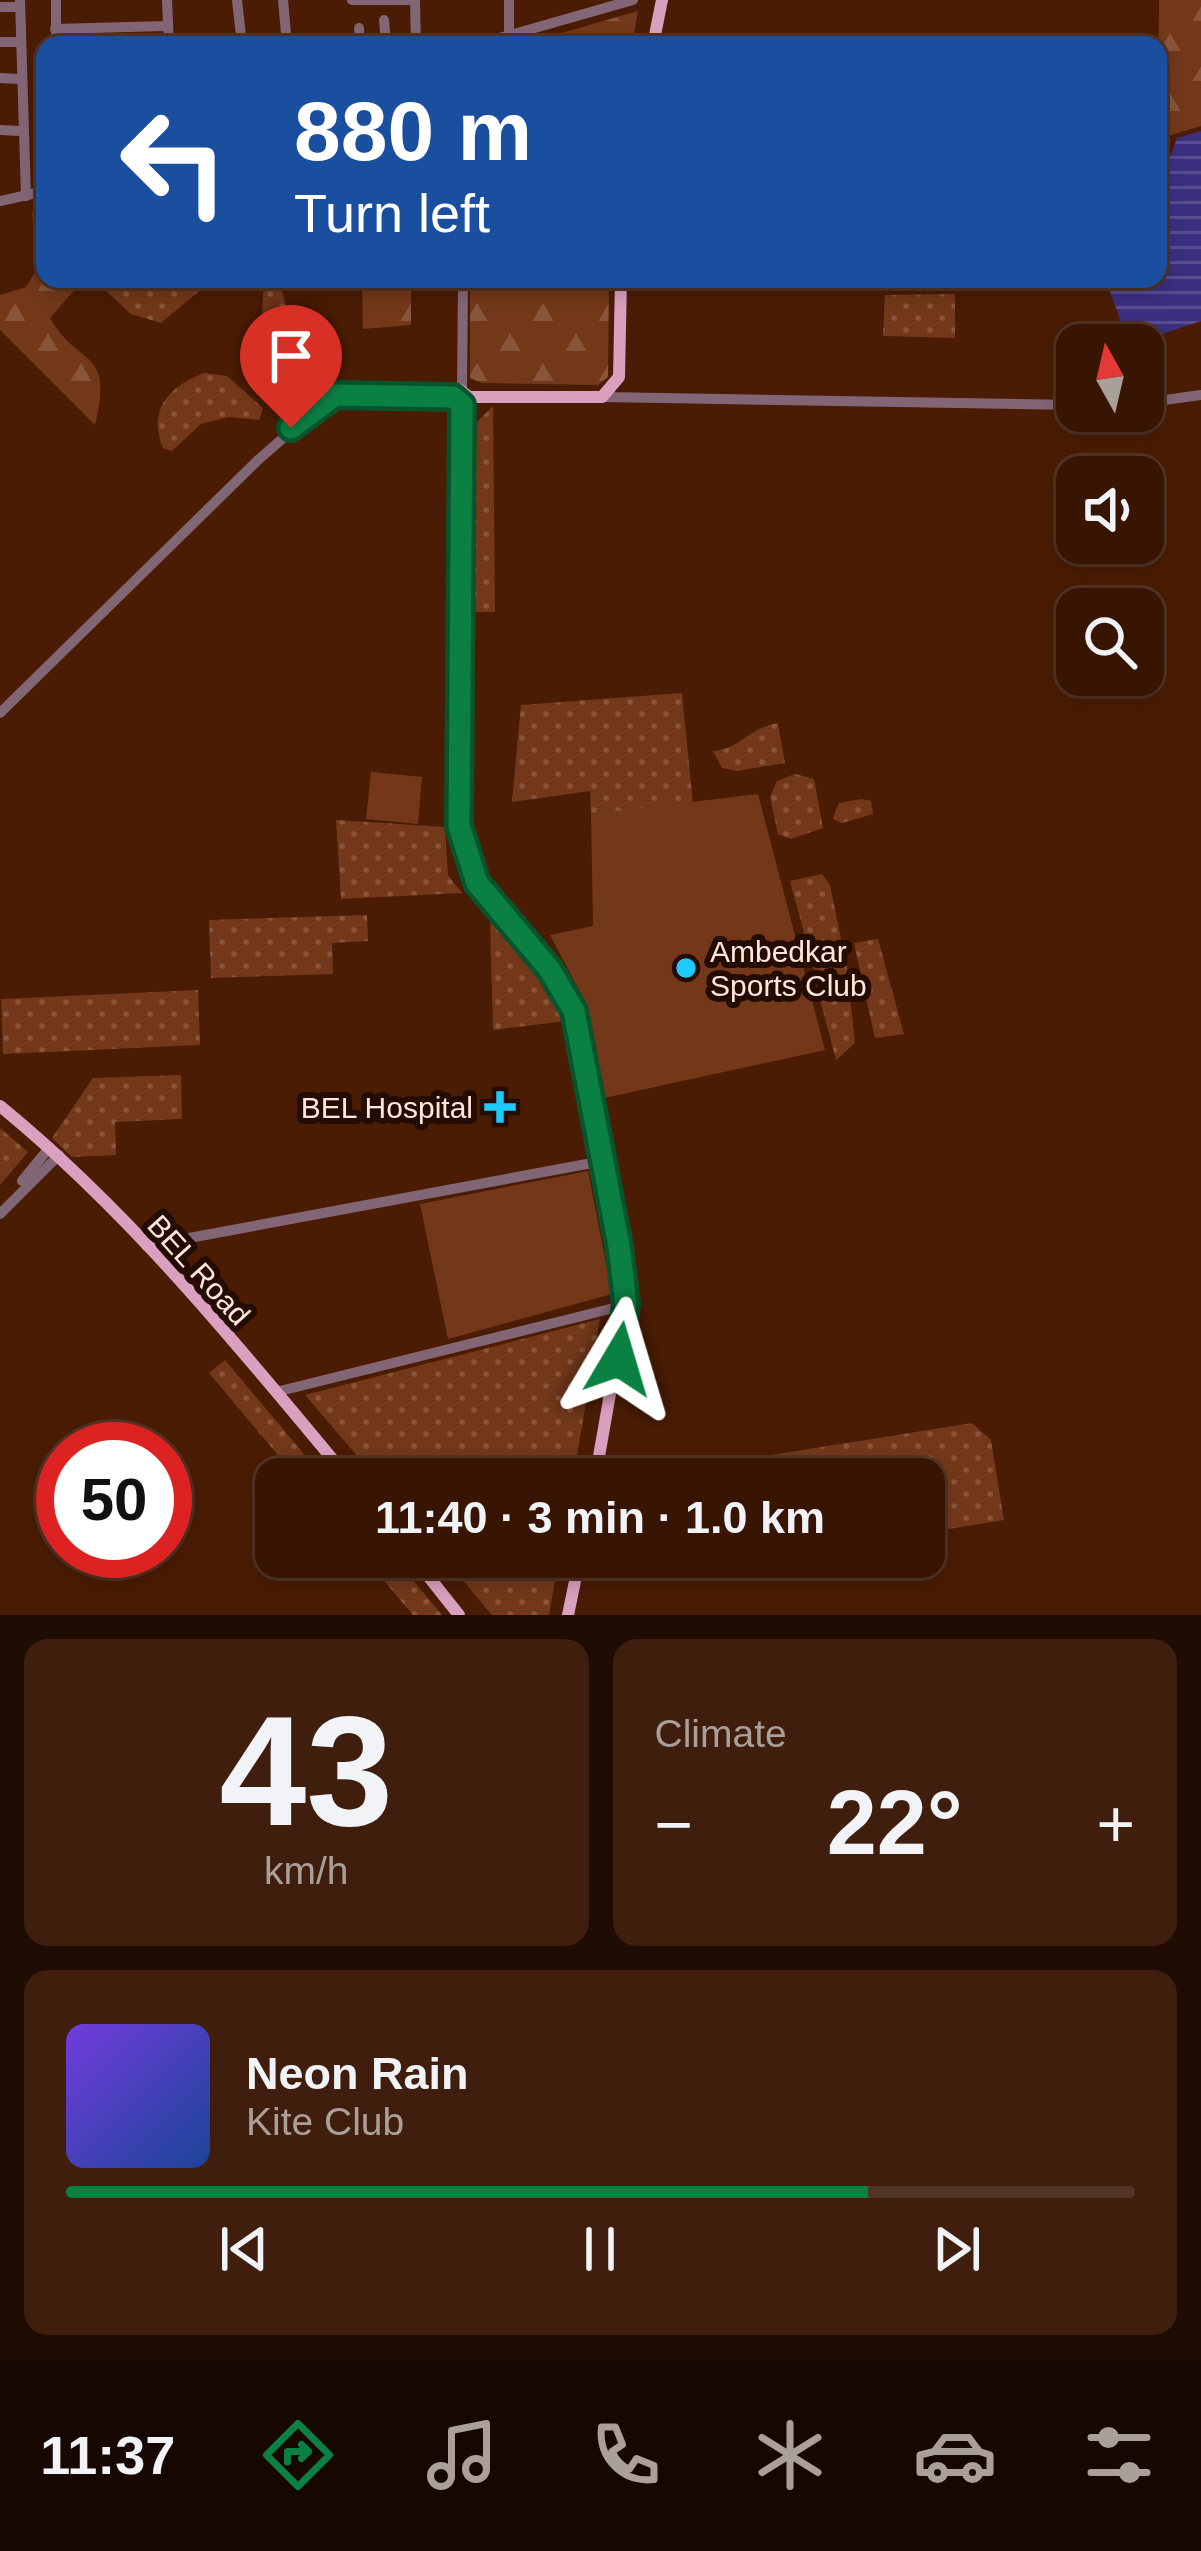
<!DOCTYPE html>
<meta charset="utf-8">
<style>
body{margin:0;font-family:Helvetica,sans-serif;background:#3f1e0d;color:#f1f3f6;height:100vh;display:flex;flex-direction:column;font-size:45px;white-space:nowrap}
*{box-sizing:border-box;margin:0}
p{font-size:39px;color:#ab9f9a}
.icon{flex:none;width:66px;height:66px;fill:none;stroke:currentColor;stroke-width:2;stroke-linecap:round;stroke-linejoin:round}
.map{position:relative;height:1615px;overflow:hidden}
.sheet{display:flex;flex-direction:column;gap:24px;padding:24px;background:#1f0c02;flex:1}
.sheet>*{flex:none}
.hud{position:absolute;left:36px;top:36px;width:1131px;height:252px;border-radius:24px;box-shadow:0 6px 18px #0003,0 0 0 3px #523425;background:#1a4fa0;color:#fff;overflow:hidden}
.needle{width:78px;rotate:352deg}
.buttons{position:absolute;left:1056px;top:324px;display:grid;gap:24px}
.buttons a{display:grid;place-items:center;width:108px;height:108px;border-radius:24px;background:#381503;box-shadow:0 6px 18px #0003,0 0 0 3px #523425;font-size:60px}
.speed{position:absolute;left:36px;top:1422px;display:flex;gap:24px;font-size:60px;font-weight:700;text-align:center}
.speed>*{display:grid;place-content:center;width:156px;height:156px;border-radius:50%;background:#381503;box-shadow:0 6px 18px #0003,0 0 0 3px #523425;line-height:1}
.speed .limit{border:18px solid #d22;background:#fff;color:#111}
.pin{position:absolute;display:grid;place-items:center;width:102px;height:102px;color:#fff;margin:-123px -51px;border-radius:50% 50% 50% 0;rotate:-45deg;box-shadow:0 0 12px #0007}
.pin .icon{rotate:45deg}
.me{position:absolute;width:132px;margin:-66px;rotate:7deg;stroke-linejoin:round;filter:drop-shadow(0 0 9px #0008)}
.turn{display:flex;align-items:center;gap:42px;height:252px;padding:0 60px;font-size:54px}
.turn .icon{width:156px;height:156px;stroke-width:2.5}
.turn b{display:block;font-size:84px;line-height:102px}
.big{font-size:90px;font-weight:600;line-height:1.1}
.sheet .card{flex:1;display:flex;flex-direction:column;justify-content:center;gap:18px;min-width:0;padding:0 42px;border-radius:24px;background:#3f1e0d}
.sheet .dial{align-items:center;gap:0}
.dial b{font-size:156px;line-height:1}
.song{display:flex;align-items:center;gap:36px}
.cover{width:144px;height:144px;border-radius:18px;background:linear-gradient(135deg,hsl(260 70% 55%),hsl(220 70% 35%))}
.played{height:12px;border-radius:6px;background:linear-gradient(90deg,#0b8043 75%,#523425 75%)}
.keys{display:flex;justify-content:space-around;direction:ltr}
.heat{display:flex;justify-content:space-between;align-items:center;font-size:66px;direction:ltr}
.sheet .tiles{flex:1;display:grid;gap:24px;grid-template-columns:1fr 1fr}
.card:last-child{grid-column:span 2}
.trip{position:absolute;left:255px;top:1458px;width:690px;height:120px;border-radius:24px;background:#381503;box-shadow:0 6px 18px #0003,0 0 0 3px #523425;font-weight:600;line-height:120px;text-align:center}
.dock{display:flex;height:192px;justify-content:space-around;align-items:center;background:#160801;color:#ab9f9a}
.dock .icon{width:84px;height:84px}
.dock .selected{color:#0b8043}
.dock b{font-size:54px;color:#f1f3f6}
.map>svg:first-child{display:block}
</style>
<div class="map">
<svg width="1201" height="1615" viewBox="0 0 1201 1615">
<defs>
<pattern id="green-dots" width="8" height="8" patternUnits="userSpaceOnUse" patternTransform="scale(3)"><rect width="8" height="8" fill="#73381a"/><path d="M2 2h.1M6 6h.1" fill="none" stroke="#88553b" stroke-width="1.8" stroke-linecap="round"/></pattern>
<pattern id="forest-firs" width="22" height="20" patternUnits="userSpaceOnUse" patternTransform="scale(3)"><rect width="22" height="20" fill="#73381a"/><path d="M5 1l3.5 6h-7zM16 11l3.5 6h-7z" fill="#88553b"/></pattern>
<pattern id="water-rules" width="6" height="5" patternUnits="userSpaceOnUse" patternTransform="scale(3)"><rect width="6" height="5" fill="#3c2f80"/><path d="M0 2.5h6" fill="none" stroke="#594d92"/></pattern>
</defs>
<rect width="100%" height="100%" fill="#4a1c04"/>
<g fill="url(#green-dots)">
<polygon points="93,279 201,279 198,292 161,323 131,314"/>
<polygon points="264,279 283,279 279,281 286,306 262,315"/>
<polygon points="955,294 955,338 883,336 885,295"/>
<polygon points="286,315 296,326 312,321 320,345 298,358 267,333 264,322"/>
<path d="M204,373l23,3 36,32 -4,12 -30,-3 -28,7 -29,27 -9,-3c-16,-39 7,-62 41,-75z"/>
<polygon points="493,406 495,612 472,612 477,422"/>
<polygon points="682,693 693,804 591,814 590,791 512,802 521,705"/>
<path d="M778,723l7,40 -48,8 -15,-3 -9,-17c28,-2 33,-22 65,-28z"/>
<polygon points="795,774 814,779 823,828 791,839 778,834 770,797 777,781"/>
<polygon points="861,799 871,801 873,814 842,823 833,819 839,803"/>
<polygon points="336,820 445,827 448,875 462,893 341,899"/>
<polygon points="822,874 830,885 848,973 825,981 815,973 790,881"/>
<polygon points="367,915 368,941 332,943 333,974 211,978 209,920"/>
<polygon points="490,920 543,975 565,1021 493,1030"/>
<polygon points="878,939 904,1034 875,1038 854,943"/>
<polygon points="817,988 849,988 855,1043 836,1060"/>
<polygon points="198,990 200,1045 3,1054 1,999"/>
<polygon points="181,1075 182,1119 115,1122 116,1155 72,1157 52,1138 93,1078"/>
<polygon points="0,1128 28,1152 0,1185"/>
<polygon points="600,1319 573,1479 377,1479 305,1395"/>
<polygon points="225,1360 325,1479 298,1479 209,1373"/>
<polygon points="972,1423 991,1440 1004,1520 924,1533 924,1479 699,1479 697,1467"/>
<polygon points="443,1557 559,1557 549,1615 492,1615"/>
<polygon points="397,1561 442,1615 413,1615 379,1575"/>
</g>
<g fill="url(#forest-firs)">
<polygon points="1159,0 1201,0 1201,126 1165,137 1158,157"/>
<polygon points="638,11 632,45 520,45"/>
<path d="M45,209v70h39l-34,39c29,51 64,28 45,107l-95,-95v-35l26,-8 11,-18 -5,-57z"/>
<polygon points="362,279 411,279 411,325 363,329"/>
<polygon points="470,279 609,279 608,377 598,385 482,383 470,378"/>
</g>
<g fill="#73381a">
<polygon points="371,772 422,777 418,824 366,819"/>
<polygon points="758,794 825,1050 604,1098 584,1000 550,935 593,926 591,814"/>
<polygon points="588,1171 612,1294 448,1339 420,1204"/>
</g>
<polygon fill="url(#water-rules)" points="1201,131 1201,321 1129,345 1106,280 1158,279 1158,188 1177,138"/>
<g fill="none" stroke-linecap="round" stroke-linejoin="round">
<g stroke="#836676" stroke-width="10">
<polyline points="20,0 26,196"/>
<polyline points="167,0 169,45"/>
<polyline points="237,0 242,45"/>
<polyline points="283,0 287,45"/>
<polyline points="352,0 410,0"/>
<polyline points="415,0 416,45"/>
<polyline points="0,7 20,7"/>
<polyline points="384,20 386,45"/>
<polyline points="359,28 360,45"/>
<polyline points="55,29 166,26"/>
<polyline points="509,35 509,0"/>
<polyline points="0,42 21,42"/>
<polyline points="56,45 56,0"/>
<polyline points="475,45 633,0"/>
<polyline points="0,78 20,79"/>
<polyline points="0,130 21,131"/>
<polyline points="0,201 45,191"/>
<polyline points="462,390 463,279"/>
<polyline points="602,397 1077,405"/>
<polyline points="1143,403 1201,395"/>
<polyline points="0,713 258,460 327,400 335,395 453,397"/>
<polyline points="22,1181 50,1147"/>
<polyline points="0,1214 59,1155"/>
<polyline points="146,1246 603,1161"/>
<polyline points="276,1392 634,1303"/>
</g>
<g stroke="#db9fc0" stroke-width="12">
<polyline points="653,45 662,0"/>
<polyline points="462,405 459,827 477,883 560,984 578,1028 626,1303 595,1479"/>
<polyline points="462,405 453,397 460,390 469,397 602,397 619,377 621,279"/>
<path d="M0,1106c131,107 241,243 349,373"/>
<polyline points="413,1557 459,1615"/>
<polyline points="568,1615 580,1557"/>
</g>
</g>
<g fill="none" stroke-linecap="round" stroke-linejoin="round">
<defs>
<polyline id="route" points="291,428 335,395 453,397 462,405 459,826 477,883 550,970 574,1011 619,1246 626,1304 619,1359"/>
</defs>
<use href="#route" stroke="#07532c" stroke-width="30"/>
<use href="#route" stroke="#0b8043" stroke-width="21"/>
</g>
<g fill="#1ec9fd" stroke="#250c02" stroke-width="4.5">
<circle cx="686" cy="968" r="12"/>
<path d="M494 1089h12v12h12v12h-12v12h-12v-12h-12v-12h12z"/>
</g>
<g text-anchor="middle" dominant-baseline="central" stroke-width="12" stroke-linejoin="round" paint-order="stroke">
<g font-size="30" fill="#fee7dd" stroke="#250c02" text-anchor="start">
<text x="710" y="951">Ambedkar<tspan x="710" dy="34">Sports Club</tspan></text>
<text x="473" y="1107" text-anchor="end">BEL Hospital</text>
</g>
<g font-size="30" fill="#fee7dd" stroke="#250c02">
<text transform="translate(199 1270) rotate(48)">BEL Road</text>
</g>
</g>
</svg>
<div class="buttons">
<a><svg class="needle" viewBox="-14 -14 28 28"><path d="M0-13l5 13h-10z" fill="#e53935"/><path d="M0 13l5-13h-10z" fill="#ab9f9a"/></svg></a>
<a><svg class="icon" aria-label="sound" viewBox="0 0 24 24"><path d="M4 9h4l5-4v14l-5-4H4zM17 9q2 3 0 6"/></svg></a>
<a><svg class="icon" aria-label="search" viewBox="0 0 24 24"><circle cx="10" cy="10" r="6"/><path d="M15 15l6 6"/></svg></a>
</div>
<div class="speed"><div class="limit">50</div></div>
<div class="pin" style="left:291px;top:428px;background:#d93025"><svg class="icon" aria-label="arrive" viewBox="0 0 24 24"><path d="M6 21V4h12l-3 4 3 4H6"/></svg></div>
<svg class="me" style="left:619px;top:1359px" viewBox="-20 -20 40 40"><path d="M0-17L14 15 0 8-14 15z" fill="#0b8043" stroke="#fff" stroke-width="4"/></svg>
<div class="trip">11:40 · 3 min · 1.0 km</div>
<div class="hud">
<div class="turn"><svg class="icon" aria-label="left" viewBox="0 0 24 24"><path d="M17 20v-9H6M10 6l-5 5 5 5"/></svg><div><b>880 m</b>Turn left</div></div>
</div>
</div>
<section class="sheet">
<div class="tiles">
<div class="card dial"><b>43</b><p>km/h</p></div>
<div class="card"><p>Climate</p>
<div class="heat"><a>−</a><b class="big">22°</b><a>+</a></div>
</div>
<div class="card">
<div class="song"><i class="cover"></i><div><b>Neon Rain</b><p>Kite Club</p></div></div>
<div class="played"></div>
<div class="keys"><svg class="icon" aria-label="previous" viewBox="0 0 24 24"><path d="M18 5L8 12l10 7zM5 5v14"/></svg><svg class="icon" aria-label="pause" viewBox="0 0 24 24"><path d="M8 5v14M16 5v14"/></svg><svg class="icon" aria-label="next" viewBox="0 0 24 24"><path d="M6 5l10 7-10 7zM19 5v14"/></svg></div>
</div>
</div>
</section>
<nav class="dock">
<b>11:37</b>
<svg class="icon selected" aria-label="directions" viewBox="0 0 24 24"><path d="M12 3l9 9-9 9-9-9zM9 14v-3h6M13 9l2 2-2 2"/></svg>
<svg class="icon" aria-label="music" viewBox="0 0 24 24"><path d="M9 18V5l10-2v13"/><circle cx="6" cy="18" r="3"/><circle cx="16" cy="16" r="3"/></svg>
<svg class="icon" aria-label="phone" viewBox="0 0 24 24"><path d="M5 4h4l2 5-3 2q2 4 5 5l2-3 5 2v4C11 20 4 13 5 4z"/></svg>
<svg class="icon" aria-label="climate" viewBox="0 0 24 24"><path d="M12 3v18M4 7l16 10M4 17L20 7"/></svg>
<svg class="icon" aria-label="car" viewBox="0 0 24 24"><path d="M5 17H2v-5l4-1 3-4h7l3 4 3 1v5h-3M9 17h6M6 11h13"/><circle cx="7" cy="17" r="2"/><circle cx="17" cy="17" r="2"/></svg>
<svg class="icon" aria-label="filters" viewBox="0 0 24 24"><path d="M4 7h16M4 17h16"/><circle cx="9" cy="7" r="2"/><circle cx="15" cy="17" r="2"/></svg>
</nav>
